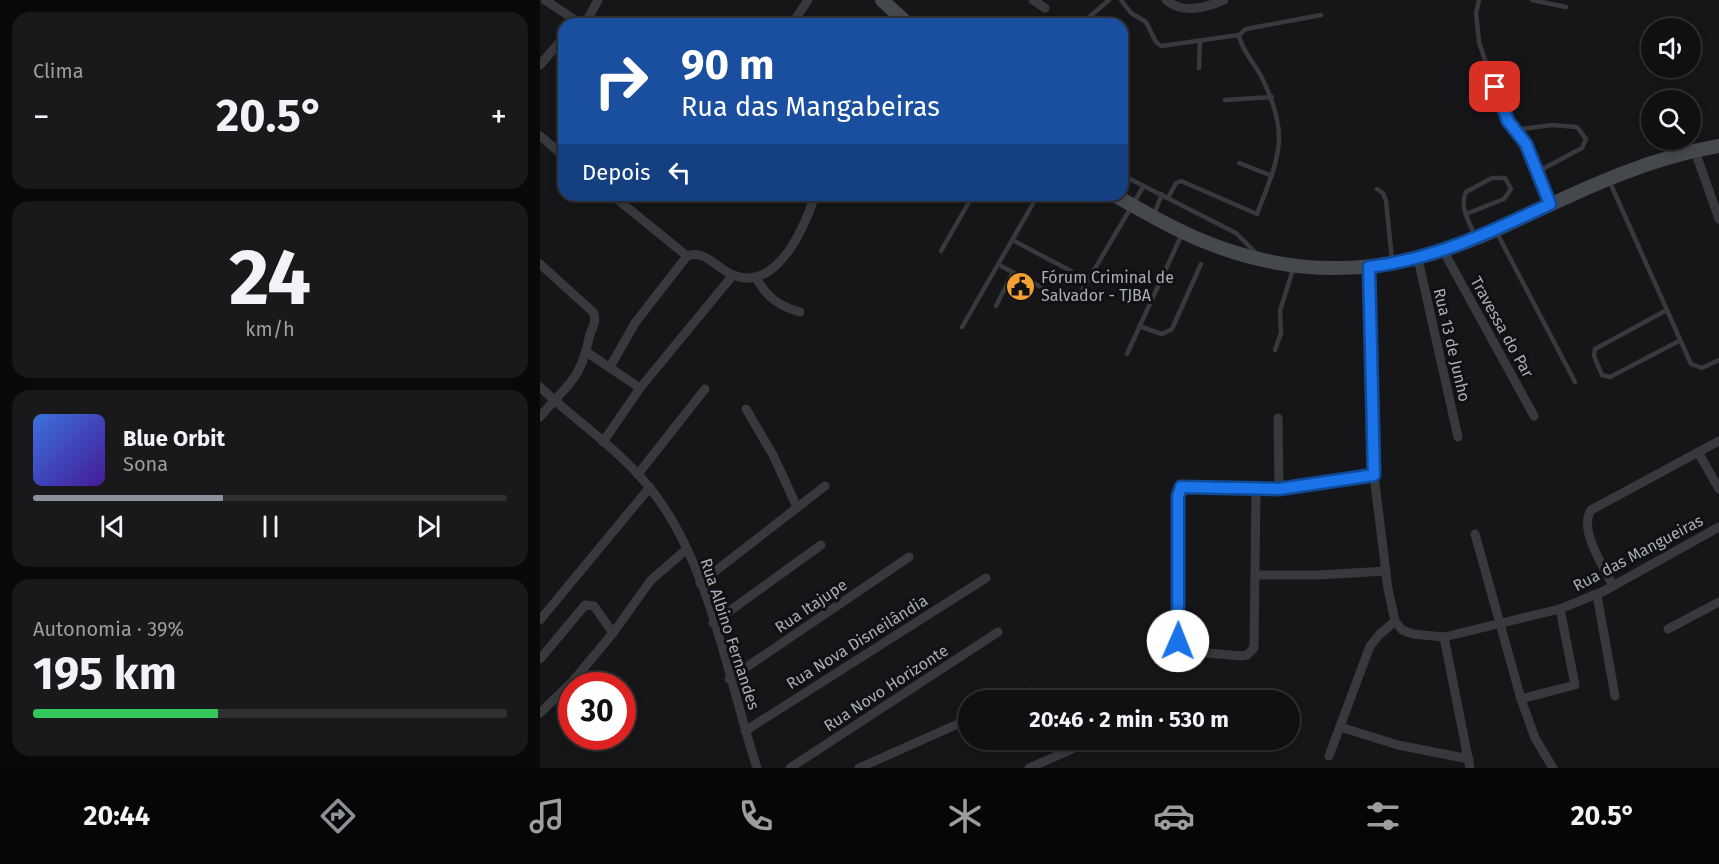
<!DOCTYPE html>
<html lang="pt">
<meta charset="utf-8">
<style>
body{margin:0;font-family:"Fira Sans",sans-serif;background:#19191b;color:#f1f3f6;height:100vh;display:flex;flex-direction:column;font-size:22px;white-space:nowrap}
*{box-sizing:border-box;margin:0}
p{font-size:20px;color:#9c9d9f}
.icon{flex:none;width:33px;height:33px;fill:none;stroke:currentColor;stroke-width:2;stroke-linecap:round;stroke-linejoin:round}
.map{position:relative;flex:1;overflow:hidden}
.side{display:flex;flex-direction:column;gap:12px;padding:12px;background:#09090a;width:540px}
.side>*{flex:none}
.hud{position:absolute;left:18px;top:18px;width:570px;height:183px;border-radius:18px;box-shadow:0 3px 9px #0003,0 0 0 2px #303032;background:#1a4fa0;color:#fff;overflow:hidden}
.fabs{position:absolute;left:1101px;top:18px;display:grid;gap:12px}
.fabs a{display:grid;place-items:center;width:60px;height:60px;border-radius:50%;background:#101012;box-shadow:0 3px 9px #0003,0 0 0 2px #303032;font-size:30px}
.speed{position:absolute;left:18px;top:672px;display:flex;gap:12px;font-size:30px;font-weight:700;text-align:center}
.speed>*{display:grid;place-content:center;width:78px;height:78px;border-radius:50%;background:#101012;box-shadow:0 3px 9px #0003,0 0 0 2px #303032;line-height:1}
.speed .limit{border:9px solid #d22;background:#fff;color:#111}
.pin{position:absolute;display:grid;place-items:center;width:51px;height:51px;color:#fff;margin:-26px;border-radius:12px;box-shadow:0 3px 9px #0006}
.me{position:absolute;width:66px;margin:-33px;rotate:1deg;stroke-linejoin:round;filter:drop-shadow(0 0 4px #0008)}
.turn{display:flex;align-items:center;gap:21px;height:126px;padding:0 24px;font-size:27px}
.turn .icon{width:78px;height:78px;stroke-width:2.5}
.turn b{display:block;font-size:42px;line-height:51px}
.then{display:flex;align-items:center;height:57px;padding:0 24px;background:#0003;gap:12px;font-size:22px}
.big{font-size:45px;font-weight:700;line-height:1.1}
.side .card{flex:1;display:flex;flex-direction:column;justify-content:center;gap:9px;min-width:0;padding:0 21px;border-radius:18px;background:#19191b}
.side .dial{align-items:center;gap:0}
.dial b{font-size:78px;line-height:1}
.song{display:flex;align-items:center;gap:18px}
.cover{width:72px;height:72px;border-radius:9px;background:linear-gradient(135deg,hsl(220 70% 55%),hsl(260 70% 35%))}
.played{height:6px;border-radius:3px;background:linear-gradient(90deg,#8c9099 40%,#303032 40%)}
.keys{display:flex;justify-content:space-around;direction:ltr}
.heat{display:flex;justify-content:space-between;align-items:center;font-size:33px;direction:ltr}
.charge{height:9px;border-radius:4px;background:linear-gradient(90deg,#34c759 39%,#303032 0)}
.trip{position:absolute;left:418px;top:690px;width:342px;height:60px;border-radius:30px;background:#101012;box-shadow:0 3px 9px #0003,0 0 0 2px #303032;font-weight:700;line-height:60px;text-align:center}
.menu{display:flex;height:96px;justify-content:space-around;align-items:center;background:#060607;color:#9c9d9f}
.menu .icon{width:42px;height:42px}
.menu .selected{color:#8c9099}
.menu b{font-size:27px;color:#f1f3f6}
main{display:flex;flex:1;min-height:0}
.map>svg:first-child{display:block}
</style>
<main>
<section class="side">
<div class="card"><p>Clima</p>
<div class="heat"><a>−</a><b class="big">20.5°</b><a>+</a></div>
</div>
<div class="card dial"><b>24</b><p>km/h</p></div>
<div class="card">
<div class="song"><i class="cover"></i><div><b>Blue Orbit</b><p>Sona</p></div></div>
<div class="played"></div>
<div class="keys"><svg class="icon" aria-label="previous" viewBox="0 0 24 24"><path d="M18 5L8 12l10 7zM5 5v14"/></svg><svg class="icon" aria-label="pause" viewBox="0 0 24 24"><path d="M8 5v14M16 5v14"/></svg><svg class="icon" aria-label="next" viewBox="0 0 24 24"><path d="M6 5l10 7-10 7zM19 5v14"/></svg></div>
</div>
<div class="card"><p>Autonomia · 39%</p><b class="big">195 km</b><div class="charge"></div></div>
</section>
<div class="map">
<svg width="1179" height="768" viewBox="0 0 1179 768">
<rect width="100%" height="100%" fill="#161618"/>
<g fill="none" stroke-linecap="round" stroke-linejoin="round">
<g stroke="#37393d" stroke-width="4.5">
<polyline points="581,0 591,13 606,22 616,42 621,46 699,35"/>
<polyline points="939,0 936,13 939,42 962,110 986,144 1009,201"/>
<polyline points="992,0 1026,7"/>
<polyline points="541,24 569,0"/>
<polyline points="659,68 660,41"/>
<polyline points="685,100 732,97"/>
<polyline points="974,130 1012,125 1037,127 1046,139 1042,148 997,172"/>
<polyline points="699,163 732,176"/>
<polyline points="582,175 696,233 717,254"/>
<polyline points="1072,187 1151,364 1162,368 1179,360"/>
<polyline points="837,189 843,193 846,201 852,260"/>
<path d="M628,198l8,-15 5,-2 76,33c22,-57 34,-79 4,-138 -6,-12 -20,-27 -22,-41l7,-6 75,-14"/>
<polyline points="614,214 622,194"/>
<path d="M926,214l38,-15 7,-10 -6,-11h-13l-26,14c-7,14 3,30 9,44"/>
<polyline points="959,237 1035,382"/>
<polyline points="474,241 531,271"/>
<polyline points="401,251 433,195"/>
<polyline points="459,265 503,288"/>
<polyline points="537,299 603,187"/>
<polyline points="456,306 473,272"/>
<polyline points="1125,311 1055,349 1054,356 1062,375 1070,377 1139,341"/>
<polyline points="599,326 622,334 632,329 661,264"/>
<polyline points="422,327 498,195"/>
<polyline points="735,350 741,333 740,311 754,266"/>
<polyline points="587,354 642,234"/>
</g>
<g stroke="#37393d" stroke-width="9">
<polyline points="5,0 41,24"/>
<polyline points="493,0 505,8"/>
<path d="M626,0c17,14 39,8 58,0"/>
<polyline points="45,24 58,0"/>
<polyline points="252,24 268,0"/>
<polyline points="0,65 24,37"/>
<polyline points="0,136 24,156"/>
<polyline points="1155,151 1179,219"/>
<polyline points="72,195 147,256"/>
<polyline points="904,252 994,416"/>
<path d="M147,256c17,-7 31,13 46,19 44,18 72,-49 82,-80"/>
<polyline points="878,259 918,437"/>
<path d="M0,264l53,48c5,10 -2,16 -4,26 -9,44 -22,46 -49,79"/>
<polyline points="829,267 834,475 848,589 855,621 862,630 873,634 904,637 1020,609 1064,591 1179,527"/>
<path d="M216,277c10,20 23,29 44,35"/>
<polyline points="48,353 100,388"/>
<polyline points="70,367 95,323 147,256"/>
<path d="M0,387c38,36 85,66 116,109 54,72 73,186 101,272"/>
<polyline points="206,409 233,455 257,507"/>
<polyline points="738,418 739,489"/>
<polyline points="63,442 100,388 193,275"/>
<polyline points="1158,452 1179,489"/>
<polyline points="98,474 165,389"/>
<polyline points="716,489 714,648 707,655 701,656 646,651 641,648 638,641 638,496 641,487 739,489 834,475"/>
<polyline points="935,534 981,699 995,738 1013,768"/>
<polyline points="717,575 779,575 846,571"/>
<polyline points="160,583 285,486"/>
<path d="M1073,586c-9,-19 -35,-56 -22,-76l128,-69"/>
<polyline points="1057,595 1075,696"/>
<polyline points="0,620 110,487"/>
<polyline points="173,623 281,545"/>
<polyline points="1128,629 1179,602"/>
<polyline points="904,637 930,768"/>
<polyline points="0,659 45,605 54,606 73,633"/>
<polyline points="189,679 369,557"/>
<polyline points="981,699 1035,685 1020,609"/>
<polyline points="472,700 491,692"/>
<polyline points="0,713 33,681 73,633 111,580 147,549"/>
<polyline points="800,727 858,745 929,759"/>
<polyline points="205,731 446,578"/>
<polyline points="789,756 830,646 839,635 855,621"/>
<polyline points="250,768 458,632"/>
<polyline points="319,768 429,719"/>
<polyline points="489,768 539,746"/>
</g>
<g stroke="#45484d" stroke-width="14">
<polyline points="342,0 368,24"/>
<path d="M574,195c29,16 58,34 89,46 102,42 197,33 295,-12 74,-34 140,-69 221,-83"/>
</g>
</g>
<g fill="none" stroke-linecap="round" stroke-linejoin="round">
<defs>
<path id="route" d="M638,641v-145l3,-9 98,2 95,-14 -5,-208c66,-8 122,-35 181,-63l-24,-60 -18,-23 -13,-34"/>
</defs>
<use href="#route" stroke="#114b97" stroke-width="15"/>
<use href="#route" stroke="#1a73e8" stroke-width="10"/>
</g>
<defs>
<symbol id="civic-disc" viewBox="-11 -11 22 22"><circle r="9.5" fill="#f39f33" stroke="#111113"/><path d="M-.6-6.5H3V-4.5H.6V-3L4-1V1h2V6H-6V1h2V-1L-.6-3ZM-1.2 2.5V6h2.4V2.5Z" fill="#111"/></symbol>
</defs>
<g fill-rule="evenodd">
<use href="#civic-disc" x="464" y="270" width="33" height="33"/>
</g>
<g text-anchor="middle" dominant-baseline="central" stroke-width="6" stroke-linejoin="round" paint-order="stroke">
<g font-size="16" fill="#a8afb8" stroke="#111113" text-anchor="start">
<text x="501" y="277">Fórum Criminal de<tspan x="501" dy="18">Salvador - TJBA</tspan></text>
</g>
<g font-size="16" fill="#a8afb8" stroke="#111113">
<text transform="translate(962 327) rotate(61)">Travessa do Par</text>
<text transform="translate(912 345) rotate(77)">Rua 13 de Junho</text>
<text transform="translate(1098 553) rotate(-28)">Rua das Mangueiras</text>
<text transform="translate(271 606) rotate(-34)">Rua Itajupe</text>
<text transform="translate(190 634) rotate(72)">Rua Albino Fernandes</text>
<text transform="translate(317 642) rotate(-32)">Rua Nova Disneilândia</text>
<text transform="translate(346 688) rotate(-33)">Rua Novo Horizonte</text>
</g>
</g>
</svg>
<div class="fabs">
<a><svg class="icon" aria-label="sound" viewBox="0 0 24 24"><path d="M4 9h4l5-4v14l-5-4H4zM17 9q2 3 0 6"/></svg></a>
<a><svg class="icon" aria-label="search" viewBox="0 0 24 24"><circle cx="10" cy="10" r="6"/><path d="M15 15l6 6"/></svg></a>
</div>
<div class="speed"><div class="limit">30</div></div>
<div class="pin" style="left:955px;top:87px;background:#d93025"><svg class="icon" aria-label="arrive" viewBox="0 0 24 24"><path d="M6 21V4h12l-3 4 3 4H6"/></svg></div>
<svg class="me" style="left:638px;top:641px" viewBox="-20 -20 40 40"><circle r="19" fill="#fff"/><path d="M0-13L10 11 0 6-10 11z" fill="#1a73e8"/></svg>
<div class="trip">20:46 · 2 min · 530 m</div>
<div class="hud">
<div class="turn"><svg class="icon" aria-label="right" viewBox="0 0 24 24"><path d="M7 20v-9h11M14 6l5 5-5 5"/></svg><div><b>90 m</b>Rua das Mangabeiras</div></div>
<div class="then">Depois<svg class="icon" aria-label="left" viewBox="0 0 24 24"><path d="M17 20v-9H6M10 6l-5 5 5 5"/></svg></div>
</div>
</div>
</main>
<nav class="menu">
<b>20:44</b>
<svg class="icon selected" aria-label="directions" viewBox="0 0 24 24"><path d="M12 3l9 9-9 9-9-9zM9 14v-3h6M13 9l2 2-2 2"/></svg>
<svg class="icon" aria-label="music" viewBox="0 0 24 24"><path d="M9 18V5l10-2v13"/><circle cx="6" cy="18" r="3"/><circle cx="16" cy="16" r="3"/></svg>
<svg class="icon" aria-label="phone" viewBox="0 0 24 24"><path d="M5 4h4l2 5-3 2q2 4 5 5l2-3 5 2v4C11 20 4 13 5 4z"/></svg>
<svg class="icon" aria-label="climate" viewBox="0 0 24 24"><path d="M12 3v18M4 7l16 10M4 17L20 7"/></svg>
<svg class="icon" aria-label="car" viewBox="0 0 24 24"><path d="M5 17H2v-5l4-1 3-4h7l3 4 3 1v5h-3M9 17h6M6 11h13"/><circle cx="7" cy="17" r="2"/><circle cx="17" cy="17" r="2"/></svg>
<svg class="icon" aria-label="filters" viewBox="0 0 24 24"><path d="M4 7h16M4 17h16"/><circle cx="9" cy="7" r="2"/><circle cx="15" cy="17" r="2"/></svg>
<b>20.5°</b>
</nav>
